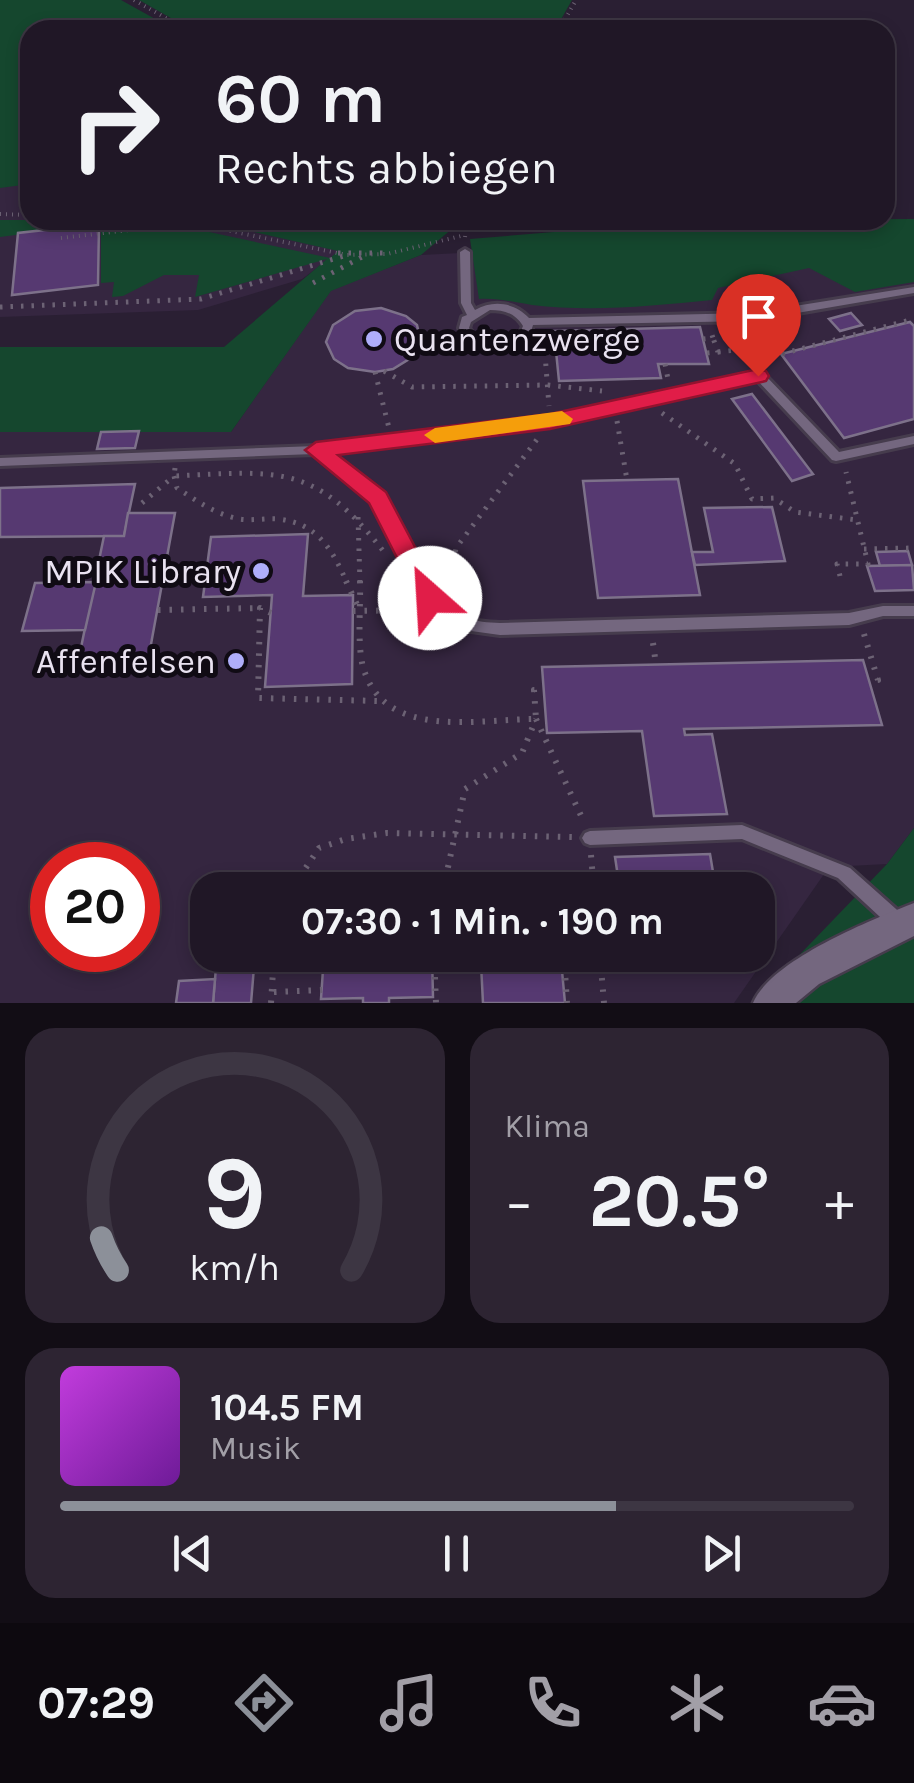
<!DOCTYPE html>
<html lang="de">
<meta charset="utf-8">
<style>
body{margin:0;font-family:Karla,sans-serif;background:#2d2432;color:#f1f3f6;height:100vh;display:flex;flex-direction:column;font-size:38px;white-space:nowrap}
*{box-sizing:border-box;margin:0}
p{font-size:32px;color:#a29fa7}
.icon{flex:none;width:55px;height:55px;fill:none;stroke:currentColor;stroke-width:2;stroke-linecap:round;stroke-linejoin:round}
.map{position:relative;height:1003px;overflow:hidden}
.side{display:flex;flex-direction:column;gap:25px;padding:25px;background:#120d15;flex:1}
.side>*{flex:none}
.banner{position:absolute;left:20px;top:20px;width:875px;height:210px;border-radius:30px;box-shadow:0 5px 15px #0003,0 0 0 2px #3d3643;background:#201726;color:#f1f3f6;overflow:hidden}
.speed{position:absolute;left:30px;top:842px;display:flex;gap:20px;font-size:50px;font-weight:700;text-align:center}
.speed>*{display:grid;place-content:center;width:130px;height:130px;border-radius:50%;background:#201726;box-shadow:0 5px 15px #0003,0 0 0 2px #3d3643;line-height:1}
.speed .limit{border:15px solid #d22;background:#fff;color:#111}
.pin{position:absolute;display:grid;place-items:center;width:85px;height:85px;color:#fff;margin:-102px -42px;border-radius:50% 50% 50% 0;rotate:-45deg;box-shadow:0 0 10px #0007}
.pin .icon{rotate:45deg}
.me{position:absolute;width:110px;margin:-55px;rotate:334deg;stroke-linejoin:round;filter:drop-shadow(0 0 8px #0008)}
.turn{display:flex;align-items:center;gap:35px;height:210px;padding:0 30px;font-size:45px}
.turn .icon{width:130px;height:130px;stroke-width:2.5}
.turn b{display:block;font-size:70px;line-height:85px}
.big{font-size:75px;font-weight:700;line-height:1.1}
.side .widget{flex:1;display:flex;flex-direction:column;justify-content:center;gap:15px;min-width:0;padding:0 35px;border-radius:30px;background:#2d2432}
.side .dial{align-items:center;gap:0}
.dial svg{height:260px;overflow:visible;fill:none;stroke:#3d3643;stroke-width:7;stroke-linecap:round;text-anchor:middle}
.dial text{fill:#f1f3f6;stroke:none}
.song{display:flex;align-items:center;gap:30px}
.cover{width:120px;height:120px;border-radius:15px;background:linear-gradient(135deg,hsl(290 70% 55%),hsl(280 70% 35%))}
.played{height:10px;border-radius:5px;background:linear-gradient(90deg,#8c9099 70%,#3d3643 70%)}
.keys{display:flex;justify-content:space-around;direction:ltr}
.heat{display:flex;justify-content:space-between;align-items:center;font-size:55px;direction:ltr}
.side .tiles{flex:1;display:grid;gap:25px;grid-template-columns:1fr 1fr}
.widget:last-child{grid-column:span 2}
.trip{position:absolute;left:190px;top:872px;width:585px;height:100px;border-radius:30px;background:#201726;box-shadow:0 5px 15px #0003,0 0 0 2px #3d3643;font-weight:700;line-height:100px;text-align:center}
.tab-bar{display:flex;height:160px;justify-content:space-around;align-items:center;background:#0d090f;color:#a29fa7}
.tab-bar .icon{width:70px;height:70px}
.tab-bar .current{color:#8c9099}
.tab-bar b{font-size:45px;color:#f1f3f6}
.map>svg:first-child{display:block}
</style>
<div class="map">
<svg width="914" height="1003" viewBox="0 0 914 1003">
<rect width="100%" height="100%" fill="#2a1f33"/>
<g fill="#352640" fill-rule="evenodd">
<polygon points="30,163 30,220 342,220 340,251 302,279 198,310 0,317 0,188"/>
<path d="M914,230v598l-27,36 -58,3 -95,136h-734v-571h231l100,-142 90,-35zM52,865h86v85h-86zM208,890h550v65h-550z"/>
</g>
<g fill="#15472e">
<polygon points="0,0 121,0 175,30 30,30 30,184 0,188"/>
<polygon points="139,0 572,0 555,30 192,30"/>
<path d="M914,219v63l-59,10 -46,-24 -91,20 -6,12c-59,6 -121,12 -180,5 -19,-3 -33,-7 -53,-6l-9,-60 230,-19z"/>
<polygon points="0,220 153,220 330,258 338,251 201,220 456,220 453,228 421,255 331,291 231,432 0,432 0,347 224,347 327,259 195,297 199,275 164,275 123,296 112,297 114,282 101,283 101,224 0,237"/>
<polygon points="914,828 914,1003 753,1003 887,864"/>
</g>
<g fill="#563971" stroke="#7d718a" stroke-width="2.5">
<polygon points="99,224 98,285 12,295 18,233"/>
<polygon points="381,308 406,316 417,325 421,343 414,356 393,369 375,372 348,368 334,359 326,342 333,325 355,311"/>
<polygon points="851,313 862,325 840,331 829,319"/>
<polygon points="910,322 914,326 914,419 844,438 781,354"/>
<polygon points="700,327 709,364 658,364 661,378 559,381 554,331"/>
<polygon points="752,394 813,474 792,481 732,399"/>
<polygon points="139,431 135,448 97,449 101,432"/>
<polygon points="678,479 700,595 598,598 583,481"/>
<polygon points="135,484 124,536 0,537 0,488"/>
<polygon points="772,507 785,561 695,565 692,552 713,552 704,508"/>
<polygon points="128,513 175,513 147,666 77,667 104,536 124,536"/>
<polygon points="308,534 303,596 353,595 352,684 265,687 272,595 203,597 211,537"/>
<polygon points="908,551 912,565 880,566 876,552"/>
<polygon points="912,565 914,590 875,591 867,566"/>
<polygon points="96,582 85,630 22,631 35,583"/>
<polygon points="863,660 882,725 684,729 685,735 712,734 727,814 654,816 642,731 547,733 542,667"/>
<polygon points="710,854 716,890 620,890 615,857"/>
<polygon points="255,955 251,1003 213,1003 217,956"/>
<polygon points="324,955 432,955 433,997 389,998 389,1003 363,1003 363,998 321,999"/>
<polygon points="561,960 565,1003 483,1003 481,964"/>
<polygon points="215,979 213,1003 176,1003 179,981"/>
</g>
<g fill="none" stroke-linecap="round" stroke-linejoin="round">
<defs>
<g id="service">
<path d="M465,249l5,3 1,51 4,7c19,-11 40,-7 54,8l222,-5 163,-26v6l-163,28 -218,4 -5,16 -30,11 -31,-9 -8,-15 3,-11 5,-2 -6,-12 -1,-51zM490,310c14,0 25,3 33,16l-4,10 -22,8 -22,-7 -6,-9 2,-6z"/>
<path d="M759,372l4,1 76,79 75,-16v8l-78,17 -4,-1 -75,-80 -207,45 -222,28 54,42 57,105c18,19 36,22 61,23l349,-10 34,-7h31v10h-31l-34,9 -349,10 -36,-5 -13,-5 -15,-10 -7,-7 -56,-107 -59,-47 -314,12v-8l316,-12 234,-29z"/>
<polygon points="742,825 850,868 905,917 907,923 905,929 899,931 893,929 838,878 742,839 590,845 585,843 582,838 585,833 590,831"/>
</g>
<path id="tertiary" d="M914,903v33l-95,48 -23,19h-43c18,-43 118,-83 161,-100z"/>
</defs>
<use href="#service" stroke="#463c4d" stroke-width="6"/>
<use href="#tertiary" stroke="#463c4d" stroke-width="5"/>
<g stroke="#6c6274" stroke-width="4" stroke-dasharray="1 5" stroke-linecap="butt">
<polyline points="134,0 187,30"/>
<polyline points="559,30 576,0"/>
<polyline points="0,214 30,215"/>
<polyline points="177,220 347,255 387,254 465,235"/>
<polyline points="465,237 468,220"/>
<polyline points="61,238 181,224"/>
</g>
<g stroke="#6c6274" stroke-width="5" stroke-dasharray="2.5 8" stroke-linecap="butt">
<polyline points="338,253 390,253"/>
<polyline points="313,283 362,257"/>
<polyline points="0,307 201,299 347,255"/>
<polyline points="703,339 713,338 711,332"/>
<polyline points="536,347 545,354 549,406"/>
<polyline points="718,352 746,349 753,361"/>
<polyline points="707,353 718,352 713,338"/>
<polyline points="762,359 914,319"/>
<polyline points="665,364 668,379"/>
<polyline points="384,371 412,387 548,385 602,391"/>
<polyline points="375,372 389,428"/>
<polyline points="662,413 735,464 752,499 774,498 795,512 857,520"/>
<polyline points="617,421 627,480"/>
<path d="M175,468l-1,8c105,-5 141,-13 210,76"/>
<path d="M142,503l32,-27 3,12c20,13 38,26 62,31 13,2 26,-1 39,0 40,4 55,32 69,64"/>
<polyline points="358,517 360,583"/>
<polyline points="864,549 914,548"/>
<polyline points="840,576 837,564 868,564 846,472"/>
<polyline points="450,583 456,548 538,438"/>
</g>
<g stroke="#6c6274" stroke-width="6" stroke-dasharray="2.5 9" stroke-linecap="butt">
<polyline points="346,581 359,609"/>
<path d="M360,581c1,25 -4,70 5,92 24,67 114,46 171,46l-2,-29h9"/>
<polyline points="450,589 450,581"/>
<polyline points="158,610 260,608"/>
<polyline points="353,611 415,610"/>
<polyline points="271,613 260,608 258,698 379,701"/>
<polyline points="864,634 878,680 869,681"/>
<polyline points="653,643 656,665"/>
<polyline points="536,719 583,820"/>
<polyline points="591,855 594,890"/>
<polyline points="280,890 301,875 319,848 346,839 387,833 572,837"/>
<polyline points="443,890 465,789 522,753 536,719"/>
<polyline points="435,955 435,977"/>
<polyline points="476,955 562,955"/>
<polyline points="564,955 567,1003"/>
<polyline points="600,955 604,1003"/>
<polyline points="435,977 436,1003"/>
<polyline points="274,992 322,990"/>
<polyline points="271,1003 274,955"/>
</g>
<use href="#service" fill="#74677f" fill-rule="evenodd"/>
<use href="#tertiary" fill="#74677f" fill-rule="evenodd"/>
</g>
<polygon fill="#e11d48" stroke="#92132f" stroke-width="2.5" points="758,369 766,371 769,376 766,381 550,429 338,455 386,492 442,598 438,605 421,605 369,503 305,450 316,442 550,414"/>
<polygon fill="#f59e0b" points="562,411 573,419 570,424 435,443 424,435 435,428"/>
<g fill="#afaefa" stroke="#100b14" stroke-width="4">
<circle cx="374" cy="339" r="10"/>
<circle cx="261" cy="571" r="10"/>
<circle cx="236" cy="661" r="10"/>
</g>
<g text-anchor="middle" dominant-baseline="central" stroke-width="10" stroke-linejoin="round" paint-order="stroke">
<g font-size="35" fill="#e9e2f0" stroke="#100b14" text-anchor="end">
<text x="394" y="339" text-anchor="start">Quantenzwerge</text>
<text x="241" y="571">MPIK Library</text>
<text x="216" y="661">Affenfelsen</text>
</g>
</g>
</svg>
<div class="speed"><div class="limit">20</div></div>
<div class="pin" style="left:758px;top:376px;background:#d93025"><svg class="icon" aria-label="arrive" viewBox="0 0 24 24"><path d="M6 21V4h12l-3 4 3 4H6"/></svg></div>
<svg class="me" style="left:430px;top:598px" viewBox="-20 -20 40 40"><circle r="19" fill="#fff"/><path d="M0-13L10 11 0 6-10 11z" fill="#e11d48"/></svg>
<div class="trip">07:30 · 1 Min. · 190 m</div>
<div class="banner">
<div class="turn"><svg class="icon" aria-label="right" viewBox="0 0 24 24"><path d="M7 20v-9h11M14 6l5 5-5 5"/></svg><div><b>60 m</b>Rechts abbiegen</div></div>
</div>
</div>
<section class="side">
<div class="tiles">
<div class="widget dial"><svg viewBox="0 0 100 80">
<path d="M14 69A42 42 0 1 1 86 69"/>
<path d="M14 69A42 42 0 0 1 9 59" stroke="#8c9099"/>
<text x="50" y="56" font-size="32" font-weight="700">9</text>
<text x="50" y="72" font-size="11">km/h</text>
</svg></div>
<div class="widget"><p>Klima</p>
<div class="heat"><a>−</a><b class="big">20.5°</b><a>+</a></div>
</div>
<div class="widget">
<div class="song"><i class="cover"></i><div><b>104.5 FM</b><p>Musik</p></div></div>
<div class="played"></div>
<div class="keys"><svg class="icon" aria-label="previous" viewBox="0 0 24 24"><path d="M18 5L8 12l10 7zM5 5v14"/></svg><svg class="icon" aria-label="pause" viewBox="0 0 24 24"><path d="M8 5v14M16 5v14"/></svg><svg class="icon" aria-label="next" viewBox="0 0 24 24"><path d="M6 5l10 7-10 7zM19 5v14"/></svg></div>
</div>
</div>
</section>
<nav class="tab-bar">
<b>07:29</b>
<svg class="icon current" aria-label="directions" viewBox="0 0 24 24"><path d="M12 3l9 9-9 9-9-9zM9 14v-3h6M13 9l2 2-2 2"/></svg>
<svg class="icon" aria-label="music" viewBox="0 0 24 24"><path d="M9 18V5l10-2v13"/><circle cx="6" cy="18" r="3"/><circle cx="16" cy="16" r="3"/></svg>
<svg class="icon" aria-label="phone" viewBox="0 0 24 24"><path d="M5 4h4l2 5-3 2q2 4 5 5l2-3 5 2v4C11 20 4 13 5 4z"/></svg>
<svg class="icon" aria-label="climate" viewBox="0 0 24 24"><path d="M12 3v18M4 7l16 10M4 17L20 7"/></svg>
<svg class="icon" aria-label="car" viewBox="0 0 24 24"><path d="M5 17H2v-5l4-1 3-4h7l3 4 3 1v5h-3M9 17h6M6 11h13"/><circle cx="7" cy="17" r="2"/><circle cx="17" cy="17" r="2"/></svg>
</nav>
